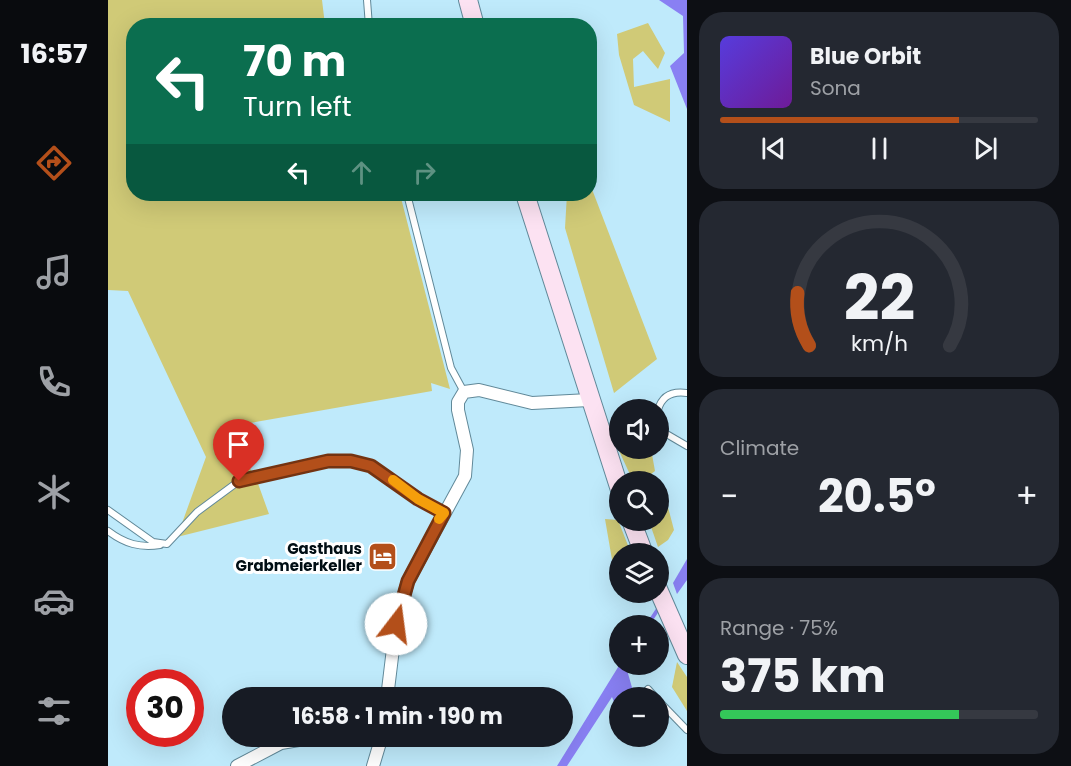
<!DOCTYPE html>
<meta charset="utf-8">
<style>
body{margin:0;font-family:Poppins,sans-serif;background:#242831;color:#f1f3f6;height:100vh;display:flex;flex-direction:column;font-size:22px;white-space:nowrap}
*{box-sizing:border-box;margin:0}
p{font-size:20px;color:#9ea1a6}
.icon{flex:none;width:33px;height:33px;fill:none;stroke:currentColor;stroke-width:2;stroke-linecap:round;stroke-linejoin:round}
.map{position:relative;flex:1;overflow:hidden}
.drawer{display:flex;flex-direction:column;gap:12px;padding:12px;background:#0d0f14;width:384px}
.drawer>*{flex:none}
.top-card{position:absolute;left:18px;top:18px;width:471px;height:183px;border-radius:24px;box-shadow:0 6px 24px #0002;background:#0b6e4f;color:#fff;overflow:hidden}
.tools{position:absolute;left:501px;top:399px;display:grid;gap:12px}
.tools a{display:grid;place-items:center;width:60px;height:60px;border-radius:50%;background:#171b24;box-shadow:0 6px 24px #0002;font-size:30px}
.speed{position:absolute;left:18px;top:669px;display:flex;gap:12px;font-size:30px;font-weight:700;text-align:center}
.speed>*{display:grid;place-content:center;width:78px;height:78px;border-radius:50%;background:#171b24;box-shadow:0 6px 24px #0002;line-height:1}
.speed .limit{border:9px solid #d22;background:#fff;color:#111}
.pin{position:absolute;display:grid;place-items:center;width:51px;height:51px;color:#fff;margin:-62px -26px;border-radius:50% 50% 50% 0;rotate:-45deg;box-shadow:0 0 6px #0007}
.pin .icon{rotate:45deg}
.me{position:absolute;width:66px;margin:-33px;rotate:15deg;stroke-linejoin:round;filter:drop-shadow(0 0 4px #0008)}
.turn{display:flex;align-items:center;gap:21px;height:126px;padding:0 18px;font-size:27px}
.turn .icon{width:78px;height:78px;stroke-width:2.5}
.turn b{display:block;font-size:42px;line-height:51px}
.lanes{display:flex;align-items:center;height:57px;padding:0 18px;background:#0003;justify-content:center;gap:30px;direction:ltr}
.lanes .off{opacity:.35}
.big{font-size:45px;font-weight:700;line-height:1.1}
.drawer .card{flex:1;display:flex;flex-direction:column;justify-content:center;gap:9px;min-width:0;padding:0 21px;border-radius:24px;background:#242831}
.drawer .dial{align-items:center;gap:0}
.dial svg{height:156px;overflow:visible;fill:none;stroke:#363941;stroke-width:7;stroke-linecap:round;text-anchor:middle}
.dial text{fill:#f1f3f6;stroke:none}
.song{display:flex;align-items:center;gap:18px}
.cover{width:72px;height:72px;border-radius:9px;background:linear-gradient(135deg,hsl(250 70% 55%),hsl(280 70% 35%))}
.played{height:6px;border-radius:3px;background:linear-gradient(90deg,#b34f1a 75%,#363941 75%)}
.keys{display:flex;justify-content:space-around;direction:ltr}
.heat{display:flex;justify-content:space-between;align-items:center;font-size:33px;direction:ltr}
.charge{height:9px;border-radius:4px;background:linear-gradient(90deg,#34c759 75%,#363941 0)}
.trip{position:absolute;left:114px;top:687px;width:351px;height:60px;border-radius:30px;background:#171b24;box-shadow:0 6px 24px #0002;font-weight:700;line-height:60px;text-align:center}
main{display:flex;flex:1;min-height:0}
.tabs{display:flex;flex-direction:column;width:108px;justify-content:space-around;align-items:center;background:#090b0e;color:#9ea1a6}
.tabs .icon{width:42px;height:42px}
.tabs .on{color:#b34f1a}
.tabs b{font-size:27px;color:#f1f3f6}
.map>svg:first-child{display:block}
</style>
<main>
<nav class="tabs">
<b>16:57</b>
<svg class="icon on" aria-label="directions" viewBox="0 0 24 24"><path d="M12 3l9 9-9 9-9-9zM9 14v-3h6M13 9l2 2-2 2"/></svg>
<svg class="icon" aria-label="music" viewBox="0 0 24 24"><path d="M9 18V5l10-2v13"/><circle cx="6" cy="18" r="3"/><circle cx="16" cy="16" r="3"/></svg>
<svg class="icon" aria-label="phone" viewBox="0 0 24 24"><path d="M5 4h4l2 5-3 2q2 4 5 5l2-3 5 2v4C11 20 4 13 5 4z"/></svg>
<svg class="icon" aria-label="climate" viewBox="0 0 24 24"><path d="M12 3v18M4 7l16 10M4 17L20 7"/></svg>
<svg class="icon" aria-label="car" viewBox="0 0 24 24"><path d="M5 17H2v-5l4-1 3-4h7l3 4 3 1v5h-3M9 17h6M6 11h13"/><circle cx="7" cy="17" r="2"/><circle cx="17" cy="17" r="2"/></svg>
<svg class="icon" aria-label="filters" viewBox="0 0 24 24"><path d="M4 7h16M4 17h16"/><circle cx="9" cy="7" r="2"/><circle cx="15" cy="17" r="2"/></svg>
</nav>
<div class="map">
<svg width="579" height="766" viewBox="0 0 579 766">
<rect width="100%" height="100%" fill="#bfeafb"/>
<g fill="#d0ca77">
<polygon points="0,0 214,0 217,25 26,26 26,194 292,194 342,389 323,383 324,391 136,424 124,435 129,448 148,478 161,514 69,537 98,457 20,291 0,290"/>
<polygon points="540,23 557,53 550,69 535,51 525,59 526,87 562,79 562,122 526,105 511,55 509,34"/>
<polygon points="482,184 549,359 506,393 457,228 459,194 482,194"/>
<polygon points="511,425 512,448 543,449 547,471 538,478 543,481 525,481 500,427"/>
<polygon points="551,486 555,488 566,530 560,540 550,547 541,521 550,520"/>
<polygon points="497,519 510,520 523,553 512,554 511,578 507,577"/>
<polygon points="569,662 579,677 579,711 564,687"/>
</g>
<g fill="#8980f3">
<polygon points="551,0 579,0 579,109 562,66 576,53 575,16"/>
<polygon points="579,559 579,580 569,594 565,583"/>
<polygon points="512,664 522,665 519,670 525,691 520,697 512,698 510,712 504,697 459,766 449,766"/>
</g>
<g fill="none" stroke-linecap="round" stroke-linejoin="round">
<polyline stroke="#8980f3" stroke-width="4" points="539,626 552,606"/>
<defs>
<g id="lane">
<polyline points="259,0 261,26"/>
<polyline points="299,194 343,368 356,392"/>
<path d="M550,410c4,-15 15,-19 29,-17"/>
<polyline points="550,429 579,446"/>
<polyline points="0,510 45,542 59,544 89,512 131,481 220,461 243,461 263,466 310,499 336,513"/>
<path d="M0,531c17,13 32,17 52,14"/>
<polyline points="540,689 548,698"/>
<polyline points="550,700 579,730"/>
</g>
<g id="street">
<polyline points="279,698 288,624 300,581 357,476 359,450 350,410 350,402 356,392 371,390 424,403 481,400"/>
<polyline points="129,766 173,743 214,736"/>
<polyline points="265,766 274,736"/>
</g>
<g id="secondary">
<polyline points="360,0 367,26"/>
<polyline points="417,194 512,490"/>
<polyline points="523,520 536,554"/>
<polyline points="550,589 579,655"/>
</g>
</defs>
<use href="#lane" stroke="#618999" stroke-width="8"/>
<use href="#street" stroke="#618999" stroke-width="14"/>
<use href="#secondary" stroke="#618999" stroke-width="20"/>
<use href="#lane" stroke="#fff" stroke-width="6"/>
<use href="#street" stroke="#fff" stroke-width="12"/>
<use href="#secondary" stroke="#fce2f2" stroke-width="18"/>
</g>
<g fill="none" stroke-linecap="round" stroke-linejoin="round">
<defs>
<polyline id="route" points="131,481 220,461 243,461 263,466 310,499 336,513 300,581 288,624"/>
</defs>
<use href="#route" stroke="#743311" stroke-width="15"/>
<use href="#route" stroke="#b34f1a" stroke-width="10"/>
<polyline stroke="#f59e0b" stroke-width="10" points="285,480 310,499 336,513 331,519"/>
</g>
<defs>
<symbol id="hotel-square" viewBox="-11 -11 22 22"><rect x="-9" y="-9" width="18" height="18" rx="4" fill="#b34f1a" stroke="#fff"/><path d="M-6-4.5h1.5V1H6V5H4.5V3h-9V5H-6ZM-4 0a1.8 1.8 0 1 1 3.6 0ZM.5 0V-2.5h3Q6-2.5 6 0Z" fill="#fff"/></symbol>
</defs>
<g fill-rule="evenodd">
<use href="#hotel-square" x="258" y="540" width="33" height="33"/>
</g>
<g text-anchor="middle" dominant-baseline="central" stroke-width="6" stroke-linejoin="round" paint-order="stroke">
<g font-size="15" font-weight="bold" fill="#010e14" stroke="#fff" text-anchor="end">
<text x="254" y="548">Gasthaus<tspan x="254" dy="17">Grabmeierkeller</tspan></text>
</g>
</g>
</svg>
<div class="tools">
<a><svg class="icon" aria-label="sound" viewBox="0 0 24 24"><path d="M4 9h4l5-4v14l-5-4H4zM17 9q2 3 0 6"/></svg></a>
<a><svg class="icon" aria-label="search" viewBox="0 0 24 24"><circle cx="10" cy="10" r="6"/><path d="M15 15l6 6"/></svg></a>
<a><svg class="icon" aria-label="layers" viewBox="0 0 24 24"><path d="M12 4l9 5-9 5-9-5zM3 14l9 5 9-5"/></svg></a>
<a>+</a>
<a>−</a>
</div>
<div class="speed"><div class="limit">30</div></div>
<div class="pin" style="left:131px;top:481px;background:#d93025"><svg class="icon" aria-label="arrive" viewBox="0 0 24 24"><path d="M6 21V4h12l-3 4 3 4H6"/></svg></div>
<svg class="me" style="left:288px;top:624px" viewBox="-20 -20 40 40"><circle r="19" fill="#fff"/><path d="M0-13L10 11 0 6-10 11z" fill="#b34f1a"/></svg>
<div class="trip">16:58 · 1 min · 190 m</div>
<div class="top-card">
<div class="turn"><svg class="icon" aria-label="left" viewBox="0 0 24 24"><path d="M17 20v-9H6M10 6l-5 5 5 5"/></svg><div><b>70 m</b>Turn left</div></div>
<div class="lanes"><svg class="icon" aria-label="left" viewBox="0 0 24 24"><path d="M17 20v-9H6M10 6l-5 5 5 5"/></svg><svg class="icon off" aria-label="ahead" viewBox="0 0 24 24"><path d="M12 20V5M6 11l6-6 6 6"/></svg><svg class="icon off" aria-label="right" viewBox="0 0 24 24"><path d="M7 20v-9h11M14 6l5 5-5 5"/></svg></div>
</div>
</div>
<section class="drawer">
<div class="card">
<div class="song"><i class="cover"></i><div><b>Blue Orbit</b><p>Sona</p></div></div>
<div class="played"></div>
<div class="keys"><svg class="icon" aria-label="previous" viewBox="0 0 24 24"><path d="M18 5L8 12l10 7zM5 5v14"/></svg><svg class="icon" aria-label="pause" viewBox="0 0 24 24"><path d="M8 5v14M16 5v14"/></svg><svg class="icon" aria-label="next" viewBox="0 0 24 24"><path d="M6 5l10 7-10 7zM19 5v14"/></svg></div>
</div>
<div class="card dial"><svg viewBox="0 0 100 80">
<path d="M14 69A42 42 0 1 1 86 69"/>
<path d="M14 69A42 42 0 0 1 8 42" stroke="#b34f1a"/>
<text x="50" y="56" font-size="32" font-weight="700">22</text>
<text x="50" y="72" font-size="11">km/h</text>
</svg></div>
<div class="card"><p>Climate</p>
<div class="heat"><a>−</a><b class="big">20.5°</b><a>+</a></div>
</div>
<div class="card"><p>Range · 75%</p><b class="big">375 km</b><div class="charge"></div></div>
</section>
</main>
